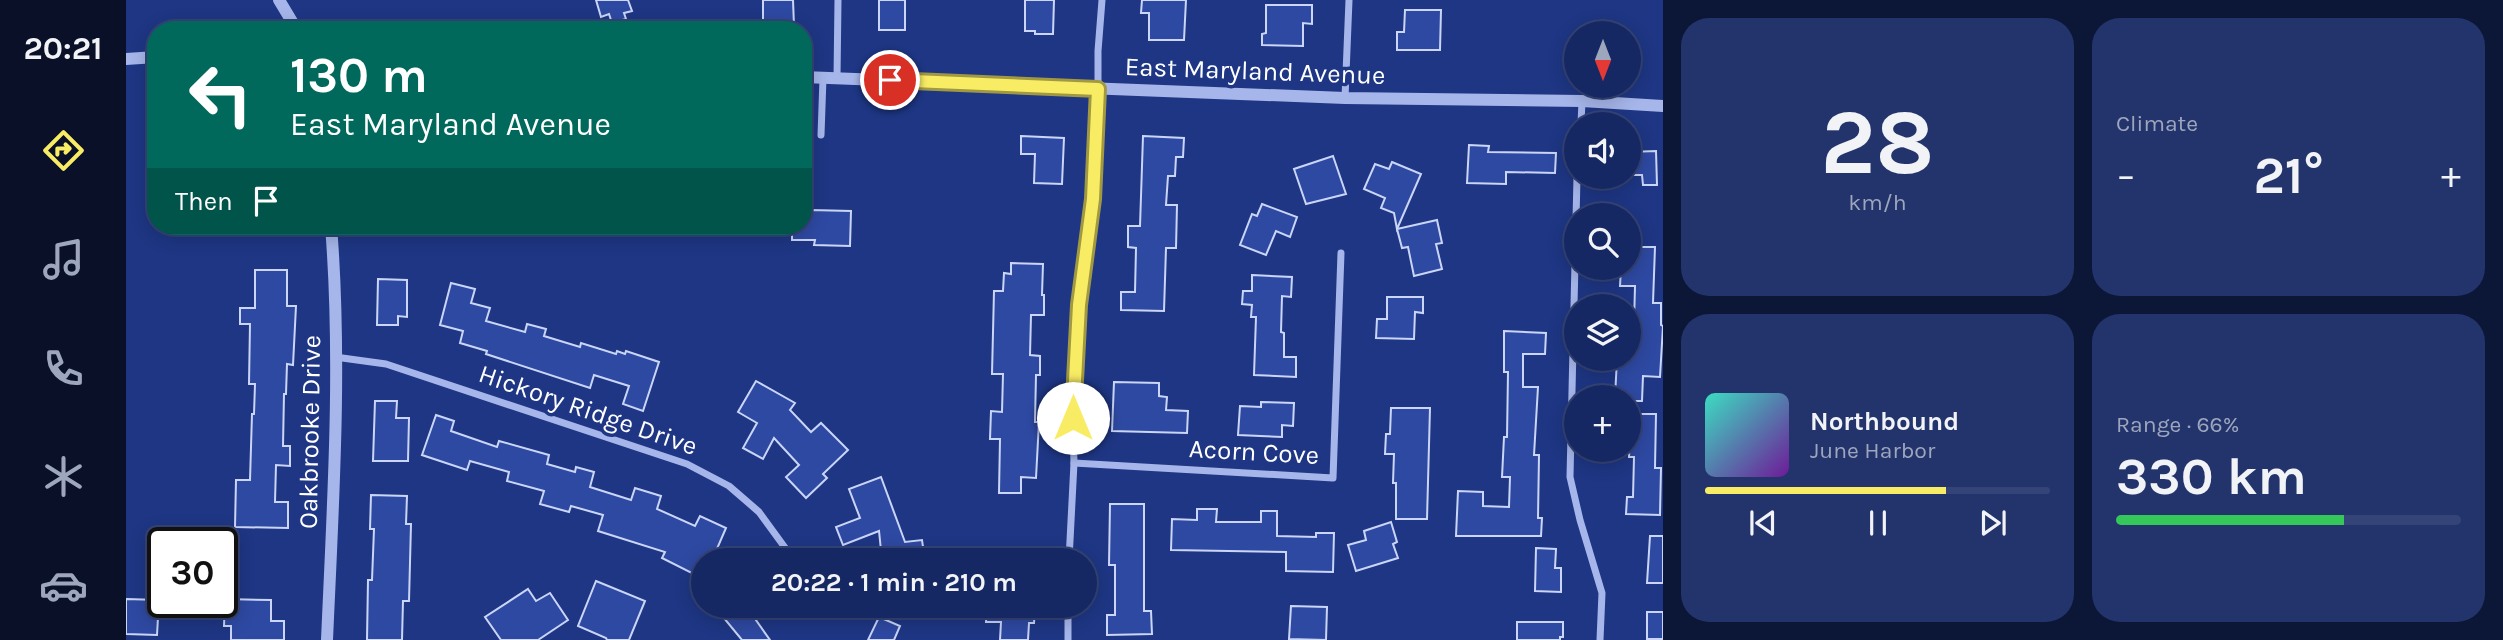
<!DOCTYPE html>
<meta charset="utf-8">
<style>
body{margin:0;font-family:Karla,sans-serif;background:#23346c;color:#f1f3f6;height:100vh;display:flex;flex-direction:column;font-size:26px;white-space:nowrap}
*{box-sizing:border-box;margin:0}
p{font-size:23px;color:#9ea6be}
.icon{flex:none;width:38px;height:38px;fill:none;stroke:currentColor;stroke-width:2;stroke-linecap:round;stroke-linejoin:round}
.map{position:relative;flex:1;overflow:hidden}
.details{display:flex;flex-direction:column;gap:18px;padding:18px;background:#0c1636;width:840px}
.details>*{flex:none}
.banner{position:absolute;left:21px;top:21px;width:665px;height:214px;border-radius:28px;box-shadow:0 4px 18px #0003,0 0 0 2px #354478;background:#00695c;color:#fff;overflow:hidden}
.needle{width:46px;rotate:180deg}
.buttons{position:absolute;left:1438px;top:21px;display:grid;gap:14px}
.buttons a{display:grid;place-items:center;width:77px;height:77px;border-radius:50%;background:#162863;box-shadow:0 4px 18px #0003,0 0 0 2px #354478;font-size:35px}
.speed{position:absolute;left:21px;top:527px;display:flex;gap:14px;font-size:35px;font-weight:700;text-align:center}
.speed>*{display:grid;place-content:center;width:91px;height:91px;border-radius:50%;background:#162863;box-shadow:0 4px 18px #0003,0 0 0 2px #354478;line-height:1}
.speed .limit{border:4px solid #111;border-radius:10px;background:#fff;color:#111}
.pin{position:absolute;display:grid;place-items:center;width:60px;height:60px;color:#fff;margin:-30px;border:4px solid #fff;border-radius:50%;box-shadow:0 2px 7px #0007}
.me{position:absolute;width:77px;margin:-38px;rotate:0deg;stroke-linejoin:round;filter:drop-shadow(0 0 5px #0008)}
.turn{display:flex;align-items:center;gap:24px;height:147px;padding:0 28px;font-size:32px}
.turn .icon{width:91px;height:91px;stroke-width:2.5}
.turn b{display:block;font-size:49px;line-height:60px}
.then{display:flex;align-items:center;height:66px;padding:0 28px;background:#0003;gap:14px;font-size:26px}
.big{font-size:52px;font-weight:700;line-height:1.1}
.details .widget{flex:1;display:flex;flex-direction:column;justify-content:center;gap:10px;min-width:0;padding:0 24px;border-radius:28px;background:#23346c}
.details .dial{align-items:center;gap:0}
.dial b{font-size:91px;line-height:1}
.song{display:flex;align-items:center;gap:21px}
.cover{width:84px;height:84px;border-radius:10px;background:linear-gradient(135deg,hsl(170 70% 55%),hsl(280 70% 35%))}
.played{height:7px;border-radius:4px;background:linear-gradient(90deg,#f8ec65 70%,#354478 70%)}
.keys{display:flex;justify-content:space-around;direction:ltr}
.heat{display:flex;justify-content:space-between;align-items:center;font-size:38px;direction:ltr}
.charge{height:10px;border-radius:5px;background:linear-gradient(90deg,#34c759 66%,#354478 0)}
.details .tiles{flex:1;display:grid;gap:18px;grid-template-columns:repeat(2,1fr)}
.trip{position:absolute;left:565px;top:548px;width:406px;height:70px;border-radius:35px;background:#162863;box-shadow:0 4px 18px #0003,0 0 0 2px #354478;font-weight:700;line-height:70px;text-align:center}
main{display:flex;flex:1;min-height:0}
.dock{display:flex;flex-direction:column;width:126px;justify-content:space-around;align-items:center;background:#091028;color:#9ea6be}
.dock .icon{width:49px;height:49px}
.dock .active{color:#f8ec65}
.dock b{font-size:32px;color:#f1f3f6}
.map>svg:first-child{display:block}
</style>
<main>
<nav class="dock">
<b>20:21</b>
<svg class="icon active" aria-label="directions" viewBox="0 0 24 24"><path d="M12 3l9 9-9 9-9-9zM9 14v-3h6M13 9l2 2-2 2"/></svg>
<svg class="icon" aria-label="music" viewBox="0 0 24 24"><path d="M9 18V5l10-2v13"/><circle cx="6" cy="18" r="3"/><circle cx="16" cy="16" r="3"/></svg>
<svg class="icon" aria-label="phone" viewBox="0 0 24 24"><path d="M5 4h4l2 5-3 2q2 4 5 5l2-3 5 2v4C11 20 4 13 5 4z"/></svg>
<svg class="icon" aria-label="climate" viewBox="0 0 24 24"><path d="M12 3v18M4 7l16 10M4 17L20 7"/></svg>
<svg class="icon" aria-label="car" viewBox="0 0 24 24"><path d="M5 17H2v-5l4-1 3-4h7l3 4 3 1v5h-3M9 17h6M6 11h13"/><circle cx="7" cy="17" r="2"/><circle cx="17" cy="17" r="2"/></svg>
</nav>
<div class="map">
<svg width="1537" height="640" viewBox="0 0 1537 640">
<rect width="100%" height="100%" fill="#1e3684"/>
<g fill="#2e49a2" stroke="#cad5f7" stroke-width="2">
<polygon points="470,0 502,0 506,11 498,13 500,19 486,23 483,14 475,17"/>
<polygon points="637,0 667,0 668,26 637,27"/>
<rect x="753" y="0" width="26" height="30"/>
<polygon points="899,0 928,0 927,34 909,34 909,31 899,31"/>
<polygon points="1016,0 1060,0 1058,40 1023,40 1023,13 1015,13"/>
<polygon points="1140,5 1186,5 1186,24 1177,23 1177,46 1136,45 1136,34 1140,33"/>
<polygon points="1279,10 1315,10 1314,50 1271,50 1271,32 1278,32"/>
<polygon points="895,136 938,138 936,184 908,183 909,154 895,154"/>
<polygon points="1017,136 1058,138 1057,157 1050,157 1049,176 1042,176 1040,205 1051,205 1050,248 1040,248 1038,311 995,310 995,292 1009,292 1010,248 1002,247 1002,226 1014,226"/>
<polygon points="1343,145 1363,146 1362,152 1430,153 1429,173 1380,172 1380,184 1341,183"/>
<polygon points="1530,151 1531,185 1517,185 1516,175 1503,175 1503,152"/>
<polygon points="1207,156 1220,194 1180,204 1168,169"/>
<polygon points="1266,162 1295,174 1271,229 1268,213 1255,208 1259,198 1238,189 1249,164 1263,169"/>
<polygon points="1136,204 1171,217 1164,237 1150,231 1140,255 1114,245 1126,214 1131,216"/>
<polygon points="685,210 725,211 724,246 688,245 689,240 666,240 666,226 677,226 677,216 685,216"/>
<polygon points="1311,220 1316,243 1310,244 1316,269 1288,276 1282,247 1276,248 1271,229"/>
<polygon points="1504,247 1529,247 1527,303 1535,303 1535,325 1537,326 1534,377 1517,376 1516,401 1503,401 1503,397 1489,397 1491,359 1503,359 1503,324 1508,324 1509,286 1494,286 1495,268 1503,268"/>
<polygon points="885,263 917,264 916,295 918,295 918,315 905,315 904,355 914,356 914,375 910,375 909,422 913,422 910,478 895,477 895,493 873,493 874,439 864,439 865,411 876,412 877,374 866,374 868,291 877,291 878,273 885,274"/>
<polygon points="129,270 161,270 161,306 170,306 167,365 161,364 160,394 158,394 157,446 164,446 164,466 150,465 149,502 162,502 162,528 109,527 110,480 124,480 126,414 128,414 129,384 123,384 124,324 114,324 114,308 129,308"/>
<polygon points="1126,275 1166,277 1165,297 1156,296 1155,332 1158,333 1158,357 1170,357 1170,377 1128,375 1130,317 1125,317 1126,305 1116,304 1117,291 1126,291"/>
<polygon points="252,279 281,280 281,317 272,316 272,325 251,325"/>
<polygon points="325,283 349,289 345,303 364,308 360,321 399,332 401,324 420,329 418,336 454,347 455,343 490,354 491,351 499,354 500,351 533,362 517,411 497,404 503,386 468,375 464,388 360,354 361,351 334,343 337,331 314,325"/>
<polygon points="1261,297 1297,297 1297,313 1289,312 1288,339 1250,338 1251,319 1261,319"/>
<polygon points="1378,331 1420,333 1419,354 1397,354 1397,387 1412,387 1408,455 1413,455 1412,518 1416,518 1415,536 1330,536 1332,491 1357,492 1357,506 1383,507 1384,477 1376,477 1378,437 1381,437 1382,372 1378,372"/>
<polygon points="630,381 669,403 664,410 685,432 695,423 722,450 697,474 701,478 680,498 660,477 673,465 648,438 637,459 617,448 631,423 612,412"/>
<polygon points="988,382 1033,383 1033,396 1041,397 1040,410 1062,411 1061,433 986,431"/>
<polygon points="249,401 271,401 270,418 283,418 282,461 247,461"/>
<polygon points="1135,402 1168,403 1167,426 1156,425 1156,437 1112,435 1114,406 1135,407"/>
<polygon points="1265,408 1304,408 1301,519 1270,519 1270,483 1267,483 1268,454 1259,454 1260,434 1264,434"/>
<polygon points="1505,414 1530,414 1529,468 1535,468 1534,515 1500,514 1501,497 1507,497 1508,457 1503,457"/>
<polygon points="310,415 328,421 325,431 371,447 373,441 423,455 421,464 449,472 450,467 468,472 464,487 505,500 509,488 535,496 531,509 569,526 574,516 600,528 590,551 598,560 578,560 578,586 566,573 536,558 539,552 472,531 477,515 445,506 443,512 414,504 418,491 381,481 383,472 344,461 341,470 296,455"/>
<polygon points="755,477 779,542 796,540 799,560 756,560 753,531 717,545 710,527 734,518 723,489"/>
<polygon points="245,495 281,496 280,524 285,524 283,601 277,601 276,640 241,640 242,580 246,580 248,529 244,529"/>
<polygon points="984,504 1018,504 1018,611 1025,611 1026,634 981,635 981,615 989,615 989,565 983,565"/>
<polygon points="1071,509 1091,509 1090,522 1135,522 1135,511 1151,511 1151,536 1190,537 1190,533 1208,533 1207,572 1160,571 1160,552 1045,550 1046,519 1071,520"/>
<polygon points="1265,522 1271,542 1267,544 1272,558 1230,571 1222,545 1240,540 1238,531"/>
<polygon points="1524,536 1537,536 1537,583 1521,583"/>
<polygon points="1410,548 1430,549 1429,568 1435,568 1435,592 1409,591"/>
<polygon points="470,581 519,601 503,640 481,640 480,638 452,626"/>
<polygon points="402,589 410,601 424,593 442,620 412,640 375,640 359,617"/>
<polygon points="0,599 33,600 31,635 0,634"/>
<polygon points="99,599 145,600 145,621 158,621 158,640 105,640 105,626 98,626"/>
<polygon points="588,606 620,606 644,640 616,640"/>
<polygon points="861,606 909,606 908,623 903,623 902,640 874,640 875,622 860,622"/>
<polygon points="1165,606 1201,607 1200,640 1163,639"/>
<rect x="1521" y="612" width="16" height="27"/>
<polygon points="753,617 774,626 768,640 742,640"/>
<polygon points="1391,622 1437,622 1437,637 1434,637 1434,640 1391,640"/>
</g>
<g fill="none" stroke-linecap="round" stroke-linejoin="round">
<g stroke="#a6b6ea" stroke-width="7">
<polyline points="711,78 712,0"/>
<polyline points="1219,98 1223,0"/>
<polyline points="1455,124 1456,101"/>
<polyline points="695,135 697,78"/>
<polyline points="1451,177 1444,477 1454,520 1476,593 1474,640"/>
<polyline points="209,357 260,364 561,464 603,486 633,512 668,560"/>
<polyline points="948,463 1207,478 1215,253"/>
<polyline points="943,560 948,463 946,395 955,284 967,199 972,136 972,51 976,0"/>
<polyline points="942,640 942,606"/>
</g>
<g stroke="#a6b6ea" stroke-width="12">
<polyline points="153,0 171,30"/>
<polyline points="0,59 30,57"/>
<polyline points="677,77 1219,98 1456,101 1537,106"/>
<path d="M201,640c6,-137 15,-277 4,-414"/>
</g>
</g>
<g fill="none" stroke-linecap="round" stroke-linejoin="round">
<defs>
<polyline id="route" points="764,80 972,89 967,199 953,305 947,418"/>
</defs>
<use href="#route" stroke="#a19942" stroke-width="18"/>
<use href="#route" stroke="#f8ec65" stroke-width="12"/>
</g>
<g text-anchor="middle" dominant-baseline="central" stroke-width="7" stroke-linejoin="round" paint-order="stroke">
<g font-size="26" fill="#fff" stroke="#1e3684">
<text transform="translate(1129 71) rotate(2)">East Maryland Avenue</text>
<text transform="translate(462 410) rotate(19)">Hickory Ridge Drive</text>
<text transform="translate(184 432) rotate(-89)">Oakbrooke Drive</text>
<text transform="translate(1128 452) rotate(3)">Acorn Cove</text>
</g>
</g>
</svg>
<div class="buttons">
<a><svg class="needle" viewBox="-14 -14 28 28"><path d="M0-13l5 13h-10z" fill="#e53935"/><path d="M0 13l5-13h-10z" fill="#9ea6be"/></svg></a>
<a><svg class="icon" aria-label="sound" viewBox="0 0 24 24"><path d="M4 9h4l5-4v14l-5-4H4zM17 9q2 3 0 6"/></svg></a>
<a><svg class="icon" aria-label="search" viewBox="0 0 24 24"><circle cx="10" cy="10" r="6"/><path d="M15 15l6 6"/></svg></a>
<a><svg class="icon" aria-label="layers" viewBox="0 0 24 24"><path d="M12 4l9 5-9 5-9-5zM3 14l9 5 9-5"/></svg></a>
<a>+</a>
</div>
<div class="speed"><div class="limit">30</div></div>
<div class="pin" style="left:764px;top:80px;background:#d93025"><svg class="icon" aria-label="arrive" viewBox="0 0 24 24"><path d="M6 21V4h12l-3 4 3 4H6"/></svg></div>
<svg class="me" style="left:947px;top:418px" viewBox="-20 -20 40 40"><circle r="19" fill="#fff"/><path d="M0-13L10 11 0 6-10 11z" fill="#f8ec65"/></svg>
<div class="trip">20:22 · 1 min · 210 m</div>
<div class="banner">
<div class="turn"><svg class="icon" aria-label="left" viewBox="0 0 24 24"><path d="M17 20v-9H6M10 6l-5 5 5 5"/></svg><div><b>130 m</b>East Maryland Avenue</div></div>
<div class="then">Then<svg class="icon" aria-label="arrive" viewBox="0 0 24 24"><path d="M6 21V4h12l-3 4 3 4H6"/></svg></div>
</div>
</div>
<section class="details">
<div class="tiles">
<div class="widget dial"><b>28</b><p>km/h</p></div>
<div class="widget"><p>Climate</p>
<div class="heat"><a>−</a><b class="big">21°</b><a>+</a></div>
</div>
<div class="widget">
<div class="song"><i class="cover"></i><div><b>Northbound</b><p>June Harbor</p></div></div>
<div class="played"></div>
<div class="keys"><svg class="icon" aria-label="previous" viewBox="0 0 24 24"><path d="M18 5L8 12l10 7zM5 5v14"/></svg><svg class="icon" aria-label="pause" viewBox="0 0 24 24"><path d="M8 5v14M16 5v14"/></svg><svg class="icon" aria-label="next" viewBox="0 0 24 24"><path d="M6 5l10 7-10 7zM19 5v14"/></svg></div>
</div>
<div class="widget"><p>Range · 66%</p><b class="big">330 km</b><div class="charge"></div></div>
</div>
</section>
</main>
